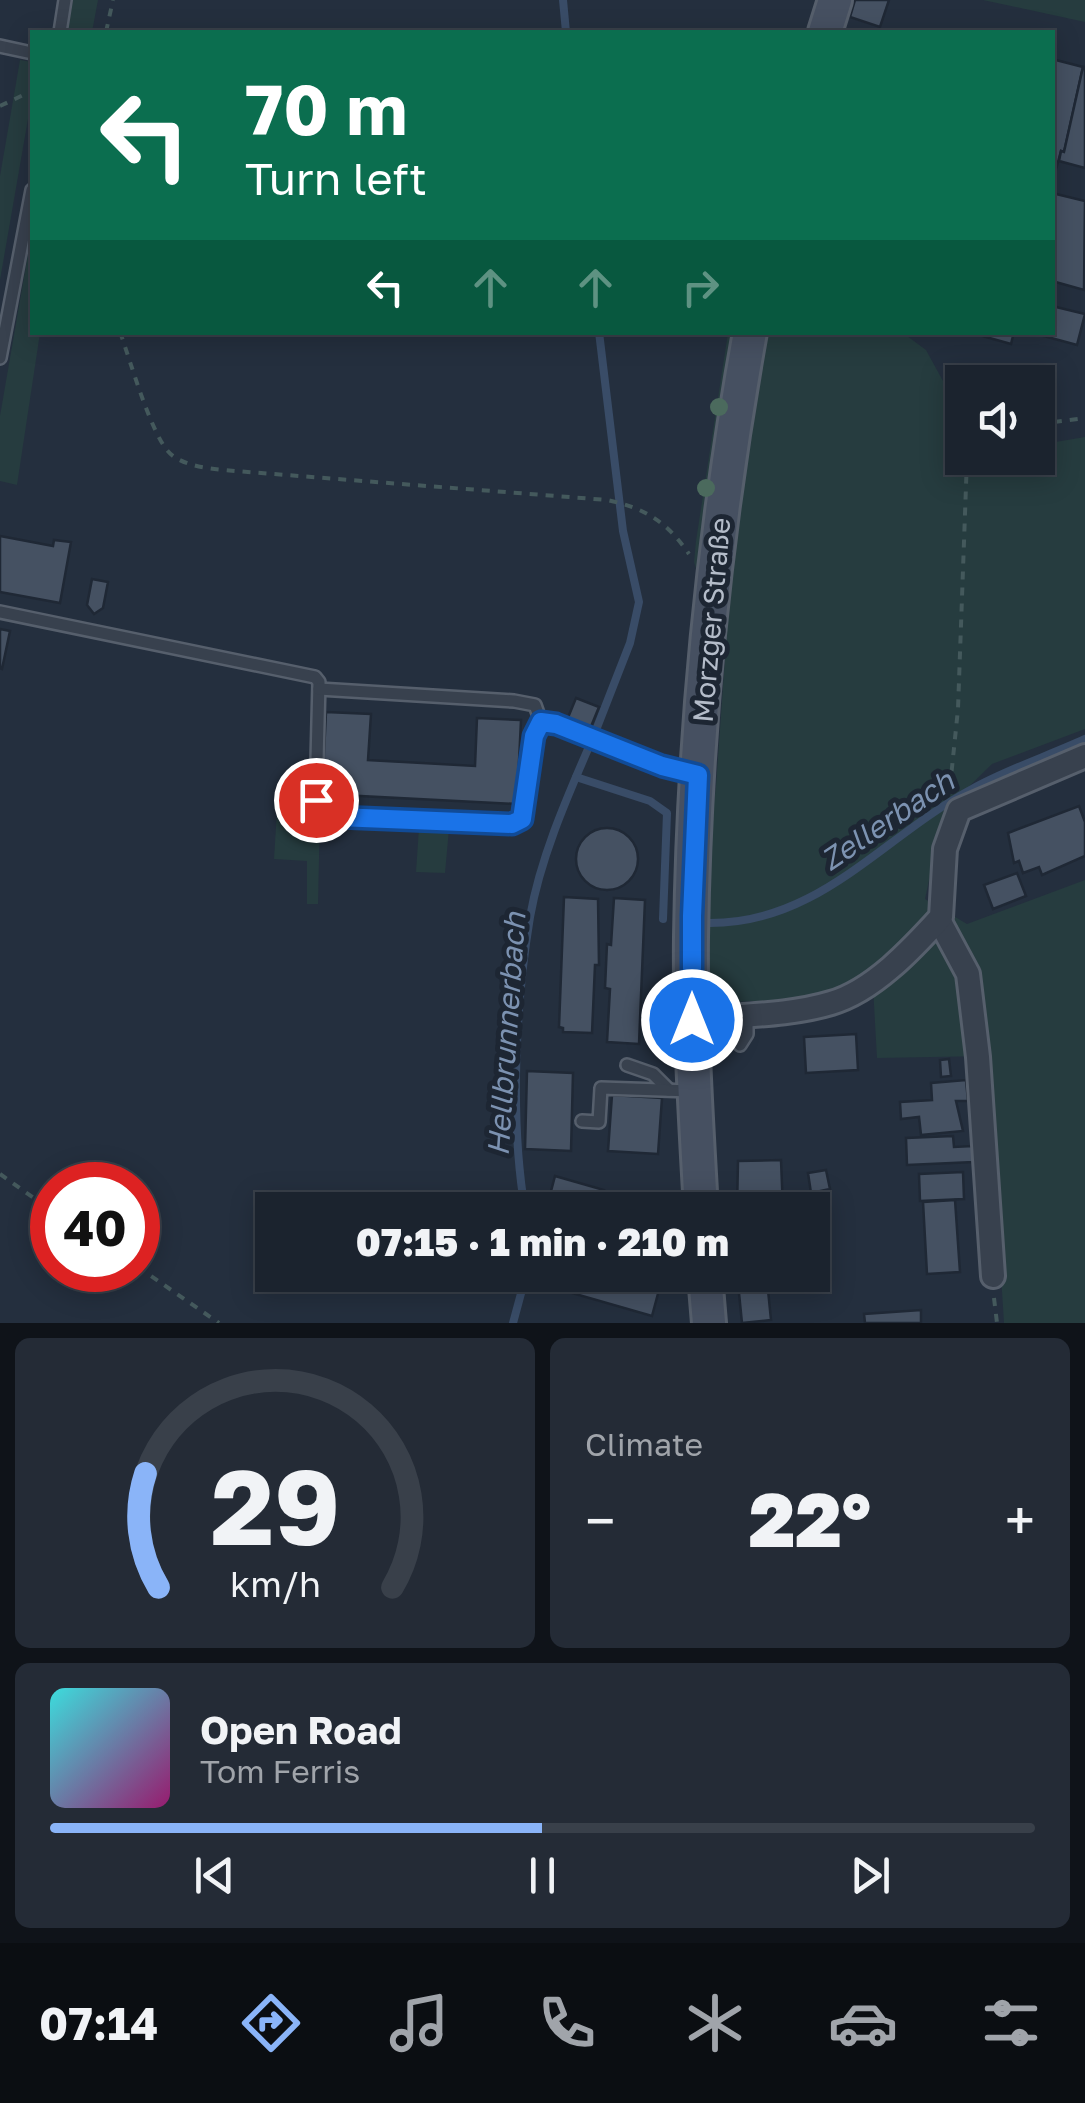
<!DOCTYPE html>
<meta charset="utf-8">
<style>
body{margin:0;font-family:"Golos Text",sans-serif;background:#242b36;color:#f1f3f6;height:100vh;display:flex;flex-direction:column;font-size:38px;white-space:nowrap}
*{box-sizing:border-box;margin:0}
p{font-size:32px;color:#a0a4aa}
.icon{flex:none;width:55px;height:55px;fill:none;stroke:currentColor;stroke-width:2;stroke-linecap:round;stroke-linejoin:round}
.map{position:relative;height:1323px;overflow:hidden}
.drawer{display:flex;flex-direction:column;gap:15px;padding:15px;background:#0f1319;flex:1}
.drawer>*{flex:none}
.banner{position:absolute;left:30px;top:30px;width:1025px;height:305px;border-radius:0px;box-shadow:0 5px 25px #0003,0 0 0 2px #39404a;background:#0b6e4f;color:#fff;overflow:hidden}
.controls{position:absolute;left:945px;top:365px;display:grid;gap:20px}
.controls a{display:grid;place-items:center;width:110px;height:110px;border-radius:0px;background:#1b232e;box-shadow:0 5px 25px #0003,0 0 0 2px #39404a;font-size:50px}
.speed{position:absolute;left:30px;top:1162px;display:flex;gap:20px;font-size:50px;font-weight:700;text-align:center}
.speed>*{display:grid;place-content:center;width:130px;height:130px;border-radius:50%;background:#1b232e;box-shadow:0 5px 25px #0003,0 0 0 2px #39404a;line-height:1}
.speed .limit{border:15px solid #d22;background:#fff;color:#111}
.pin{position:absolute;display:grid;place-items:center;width:85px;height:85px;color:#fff;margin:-42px;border:5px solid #fff;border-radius:50%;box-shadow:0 2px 10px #0007}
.me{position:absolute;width:110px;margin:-55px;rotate:0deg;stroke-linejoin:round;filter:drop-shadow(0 0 8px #0008)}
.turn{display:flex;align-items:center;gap:35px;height:210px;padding:0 50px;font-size:45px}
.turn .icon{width:130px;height:130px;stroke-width:2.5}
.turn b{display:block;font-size:70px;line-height:85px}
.lanes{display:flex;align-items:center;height:95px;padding:0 50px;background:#0003;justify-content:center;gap:50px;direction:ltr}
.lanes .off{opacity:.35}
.big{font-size:75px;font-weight:800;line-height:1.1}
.drawer .card{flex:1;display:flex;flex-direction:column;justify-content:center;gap:15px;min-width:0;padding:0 35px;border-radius:15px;background:#242b36}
.drawer .dial{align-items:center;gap:0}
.dial svg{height:260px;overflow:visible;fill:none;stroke:#39404a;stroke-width:7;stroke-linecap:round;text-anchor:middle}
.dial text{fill:#f1f3f6;stroke:none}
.song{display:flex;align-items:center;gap:30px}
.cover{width:120px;height:120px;border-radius:15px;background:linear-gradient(135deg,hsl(180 70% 55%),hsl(320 70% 35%))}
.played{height:10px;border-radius:5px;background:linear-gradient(90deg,#8ab4f8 50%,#39404a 50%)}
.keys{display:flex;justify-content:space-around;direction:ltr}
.heat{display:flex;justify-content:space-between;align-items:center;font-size:55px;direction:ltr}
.drawer .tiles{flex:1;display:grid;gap:15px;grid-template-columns:1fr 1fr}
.card:last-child{grid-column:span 2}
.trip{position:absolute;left:255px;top:1192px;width:575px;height:100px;border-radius:0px;background:#1b232e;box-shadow:0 5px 25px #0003,0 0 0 2px #39404a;font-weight:800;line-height:100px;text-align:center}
.dock{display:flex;height:160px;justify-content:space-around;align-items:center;background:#0b0e12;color:#a0a4aa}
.dock .icon{width:70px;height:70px}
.dock .active{color:#8ab4f8}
.dock b{font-size:45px;color:#f1f3f6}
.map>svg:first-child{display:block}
</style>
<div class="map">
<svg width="1085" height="1323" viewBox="0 0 1085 1323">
<rect width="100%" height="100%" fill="#242f3e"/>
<g fill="#263c3f">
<polygon points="73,0 98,0 92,32 67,32"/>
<polygon points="983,0 1085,0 1085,22"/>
<polygon points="20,60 32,62 32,96 0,280 0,176"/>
<polygon points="32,231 32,332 40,333 17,485 0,481 0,416"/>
<polygon points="728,333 738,333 700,581 694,562 696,541"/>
<polygon points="763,333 903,333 926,350 954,401 962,421 962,458 1038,458 1038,445 1085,437 1085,729 992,764 944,811 925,899 967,924 1085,880 1085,1323 1004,1323 987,1056 877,1058 872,969 835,991 788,1000 727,1002 712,993 707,983 707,858 716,786 737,486"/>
<polygon points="277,811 320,813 318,904 307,904 307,861 274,859"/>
<polygon points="419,828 449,829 445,873 416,872"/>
</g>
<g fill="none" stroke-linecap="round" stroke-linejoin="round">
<g stroke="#394c67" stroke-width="8">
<polyline points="563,0 566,32"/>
<polyline points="596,730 630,643 639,602 623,531 599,332"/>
<polyline points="576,777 650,801 667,813 663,919"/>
<path d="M710,923c110,0 172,-86 262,-134 36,-20 76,-33 113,-50"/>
<path d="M525,1210c-15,-90 -10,-202 5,-293 10,-57 35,-115 58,-168"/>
<polyline points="513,1323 526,1275"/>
</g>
</g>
<g fill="#455162" stroke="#1f2835" stroke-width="2.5">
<polygon points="855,0 889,0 880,27 850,17"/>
<polygon points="1052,59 1083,67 1064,152 1061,151 1052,184"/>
<polygon points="1083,67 1085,67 1085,168 1059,161 1061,151 1064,152"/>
<polygon points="1052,193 1085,201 1084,290 1052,281"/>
<polygon points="1052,306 1085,314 1077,345 1029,332 1052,332"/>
<polygon points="968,332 1014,332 1011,344"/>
<polygon points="0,536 53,546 54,540 71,542 60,603 0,592"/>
<polygon points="92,579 108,582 103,608 94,614 87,605"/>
<polygon points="0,629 10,631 2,669 0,668"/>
<polygon points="576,698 599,707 590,729 567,720"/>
<polygon points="326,712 371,714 368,760 475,766 477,718 521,720 517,804 322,794"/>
<polygon points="1079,806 1085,822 1085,856 1042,875 1039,867 1023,873 1019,861 1014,863 1008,833"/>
<circle cx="607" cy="859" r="31"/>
<polygon points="1017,873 1026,896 993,909 984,885"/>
<polygon points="564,897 598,899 599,965 595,965 592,1033 563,1032 563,1028 559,1027"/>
<polygon points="614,898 645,900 639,1044 607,1042 610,989 605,988 607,944 611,945"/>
<polygon points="856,1034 858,1070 806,1073 804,1037"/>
<polygon points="949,1059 951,1076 941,1077 940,1060"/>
<polygon points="527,1071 573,1073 571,1151 525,1149"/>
<polygon points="966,1080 968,1101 956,1101 963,1131 921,1135 919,1117 901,1119 900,1102 932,1100 931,1083"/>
<polygon points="612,1095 662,1098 658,1154 608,1151"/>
<polygon points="953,1136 954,1147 973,1146 974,1162 907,1165 906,1138"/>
<polygon points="781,1160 783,1210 737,1210 738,1161"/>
<polygon points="826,1170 830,1189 811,1193 808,1173"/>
<polygon points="963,1172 964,1199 920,1201 919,1174"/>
<polygon points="555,1176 604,1190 599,1210 546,1210"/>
<polygon points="955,1200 960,1272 927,1274 923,1202"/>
<polygon points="555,1275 663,1275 652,1316 551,1287"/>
<polygon points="767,1280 771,1320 742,1323 738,1283"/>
<polygon points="921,1310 921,1323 865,1323 864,1314"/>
</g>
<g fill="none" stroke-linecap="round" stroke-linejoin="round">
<defs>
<g id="lane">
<polyline points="60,32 65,0"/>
<polyline points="0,46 32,53"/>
<polyline points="0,358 32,190"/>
<path d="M0,612l315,65 4,5 -3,118 22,17 174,7 10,-5c7,-27 3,-76 19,-97l16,2 105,42 32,8"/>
<polyline points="319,689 514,701 535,705 541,722"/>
<polyline points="740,1045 747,1034 747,1014"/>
<polyline points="627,1065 653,1074 669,1090"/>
<polyline points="582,1121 599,1122 601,1088 691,1091"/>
</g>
<g id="street">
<polyline points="939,920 968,974 978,1057 993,1276"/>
<path d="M692,1020c45,-5 96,-4 139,-17 42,-12 81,-54 110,-86l4,-68 14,-39 126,-54"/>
</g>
<g id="secondary">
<polyline points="825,32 835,0"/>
<path d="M701,1210c-5,-91 -11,-182 -10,-273 3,-203 23,-405 59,-605"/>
<polyline points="705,1275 709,1323"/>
</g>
</defs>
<use href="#lane" stroke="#565f6c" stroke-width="16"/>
<use href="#street" stroke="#565f6c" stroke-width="28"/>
<use href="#secondary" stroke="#565f6c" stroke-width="38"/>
<g stroke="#44595c" stroke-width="4" stroke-dasharray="8 8" stroke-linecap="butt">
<polyline points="106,32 113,0"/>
<polyline points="0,106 32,91"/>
<path d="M120,332c10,27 33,111 53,124 17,12 42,13 62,15l372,29c38,8 60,22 82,54"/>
<polyline points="1038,424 1085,418"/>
<polyline points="950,787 958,709 967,458"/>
<polyline points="0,1174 52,1211"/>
<polyline points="138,1267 219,1323"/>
<polyline points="994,1298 997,1323"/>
</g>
<use href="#lane" stroke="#38414e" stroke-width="11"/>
<use href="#street" stroke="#38414e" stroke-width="22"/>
<use href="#secondary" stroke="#465061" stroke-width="32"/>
</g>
<g fill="#4b6a5d">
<circle cx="719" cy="407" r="9"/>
<circle cx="706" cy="488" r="9"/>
</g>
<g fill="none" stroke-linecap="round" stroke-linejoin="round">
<defs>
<polyline id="route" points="316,800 338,817 512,824 522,819 534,736 541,722 556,724 662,766 698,775 692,916 692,1020"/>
</defs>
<use href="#route" stroke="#114b97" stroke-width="25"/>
<use href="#route" stroke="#1a73e8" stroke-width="18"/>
</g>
<g text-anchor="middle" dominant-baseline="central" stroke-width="10" stroke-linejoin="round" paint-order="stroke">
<g font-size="28" fill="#b4bcc9" stroke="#1d2633">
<text transform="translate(711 620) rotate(-85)">Morzger Straße</text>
</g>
<g font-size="30" font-style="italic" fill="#7c92b1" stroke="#1d2633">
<text transform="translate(887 820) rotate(-34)">Zellerbach</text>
<text transform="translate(506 1034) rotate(-86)">Hellbrunnerbach</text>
</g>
</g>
</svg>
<div class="controls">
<a><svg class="icon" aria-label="sound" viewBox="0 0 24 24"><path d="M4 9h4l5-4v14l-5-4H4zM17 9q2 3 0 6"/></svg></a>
</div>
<div class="speed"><div class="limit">40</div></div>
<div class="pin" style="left:316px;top:800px;background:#d93025"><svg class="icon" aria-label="arrive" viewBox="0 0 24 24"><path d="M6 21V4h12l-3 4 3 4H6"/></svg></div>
<svg class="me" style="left:692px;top:1020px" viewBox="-20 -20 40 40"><circle r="17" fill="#1a73e8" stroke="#fff" stroke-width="3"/><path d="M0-11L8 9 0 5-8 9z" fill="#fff"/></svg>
<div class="trip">07:15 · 1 min · 210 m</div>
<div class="banner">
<div class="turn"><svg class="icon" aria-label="left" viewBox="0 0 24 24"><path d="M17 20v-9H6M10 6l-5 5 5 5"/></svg><div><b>70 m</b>Turn left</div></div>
<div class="lanes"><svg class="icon" aria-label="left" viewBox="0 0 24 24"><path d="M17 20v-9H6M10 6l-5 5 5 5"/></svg><svg class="icon off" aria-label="ahead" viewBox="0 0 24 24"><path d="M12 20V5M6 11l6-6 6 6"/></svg><svg class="icon off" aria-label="ahead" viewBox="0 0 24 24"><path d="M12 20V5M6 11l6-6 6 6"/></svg><svg class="icon off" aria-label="right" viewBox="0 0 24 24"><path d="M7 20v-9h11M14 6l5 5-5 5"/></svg></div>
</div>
</div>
<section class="drawer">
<div class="tiles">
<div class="card dial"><svg viewBox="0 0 100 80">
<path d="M14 69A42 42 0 1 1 86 69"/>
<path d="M14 69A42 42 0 0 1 10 34" stroke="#8ab4f8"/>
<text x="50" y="56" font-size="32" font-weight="700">29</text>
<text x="50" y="72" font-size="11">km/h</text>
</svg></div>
<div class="card"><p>Climate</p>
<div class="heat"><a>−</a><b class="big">22°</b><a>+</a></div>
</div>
<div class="card">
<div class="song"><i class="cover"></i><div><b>Open Road</b><p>Tom Ferris</p></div></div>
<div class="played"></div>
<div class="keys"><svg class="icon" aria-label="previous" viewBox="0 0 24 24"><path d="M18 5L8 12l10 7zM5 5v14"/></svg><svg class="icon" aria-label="pause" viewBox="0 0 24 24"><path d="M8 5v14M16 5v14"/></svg><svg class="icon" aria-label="next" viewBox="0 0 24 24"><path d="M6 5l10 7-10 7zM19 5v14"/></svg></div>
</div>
</div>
</section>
<nav class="dock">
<b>07:14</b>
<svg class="icon active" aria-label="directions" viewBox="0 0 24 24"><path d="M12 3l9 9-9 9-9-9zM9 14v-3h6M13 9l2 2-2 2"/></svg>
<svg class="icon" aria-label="music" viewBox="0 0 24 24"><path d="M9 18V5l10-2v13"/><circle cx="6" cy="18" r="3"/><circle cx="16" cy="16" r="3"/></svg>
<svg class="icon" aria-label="phone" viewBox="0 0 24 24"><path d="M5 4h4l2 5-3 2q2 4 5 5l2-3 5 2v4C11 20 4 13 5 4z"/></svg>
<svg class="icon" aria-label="climate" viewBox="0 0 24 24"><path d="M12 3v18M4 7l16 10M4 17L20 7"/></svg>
<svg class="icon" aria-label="car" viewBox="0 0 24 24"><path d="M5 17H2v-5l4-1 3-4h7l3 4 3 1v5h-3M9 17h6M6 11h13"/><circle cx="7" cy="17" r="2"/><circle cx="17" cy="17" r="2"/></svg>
<svg class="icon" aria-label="filters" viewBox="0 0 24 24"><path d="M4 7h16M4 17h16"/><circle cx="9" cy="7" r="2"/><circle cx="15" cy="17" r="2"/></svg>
</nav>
